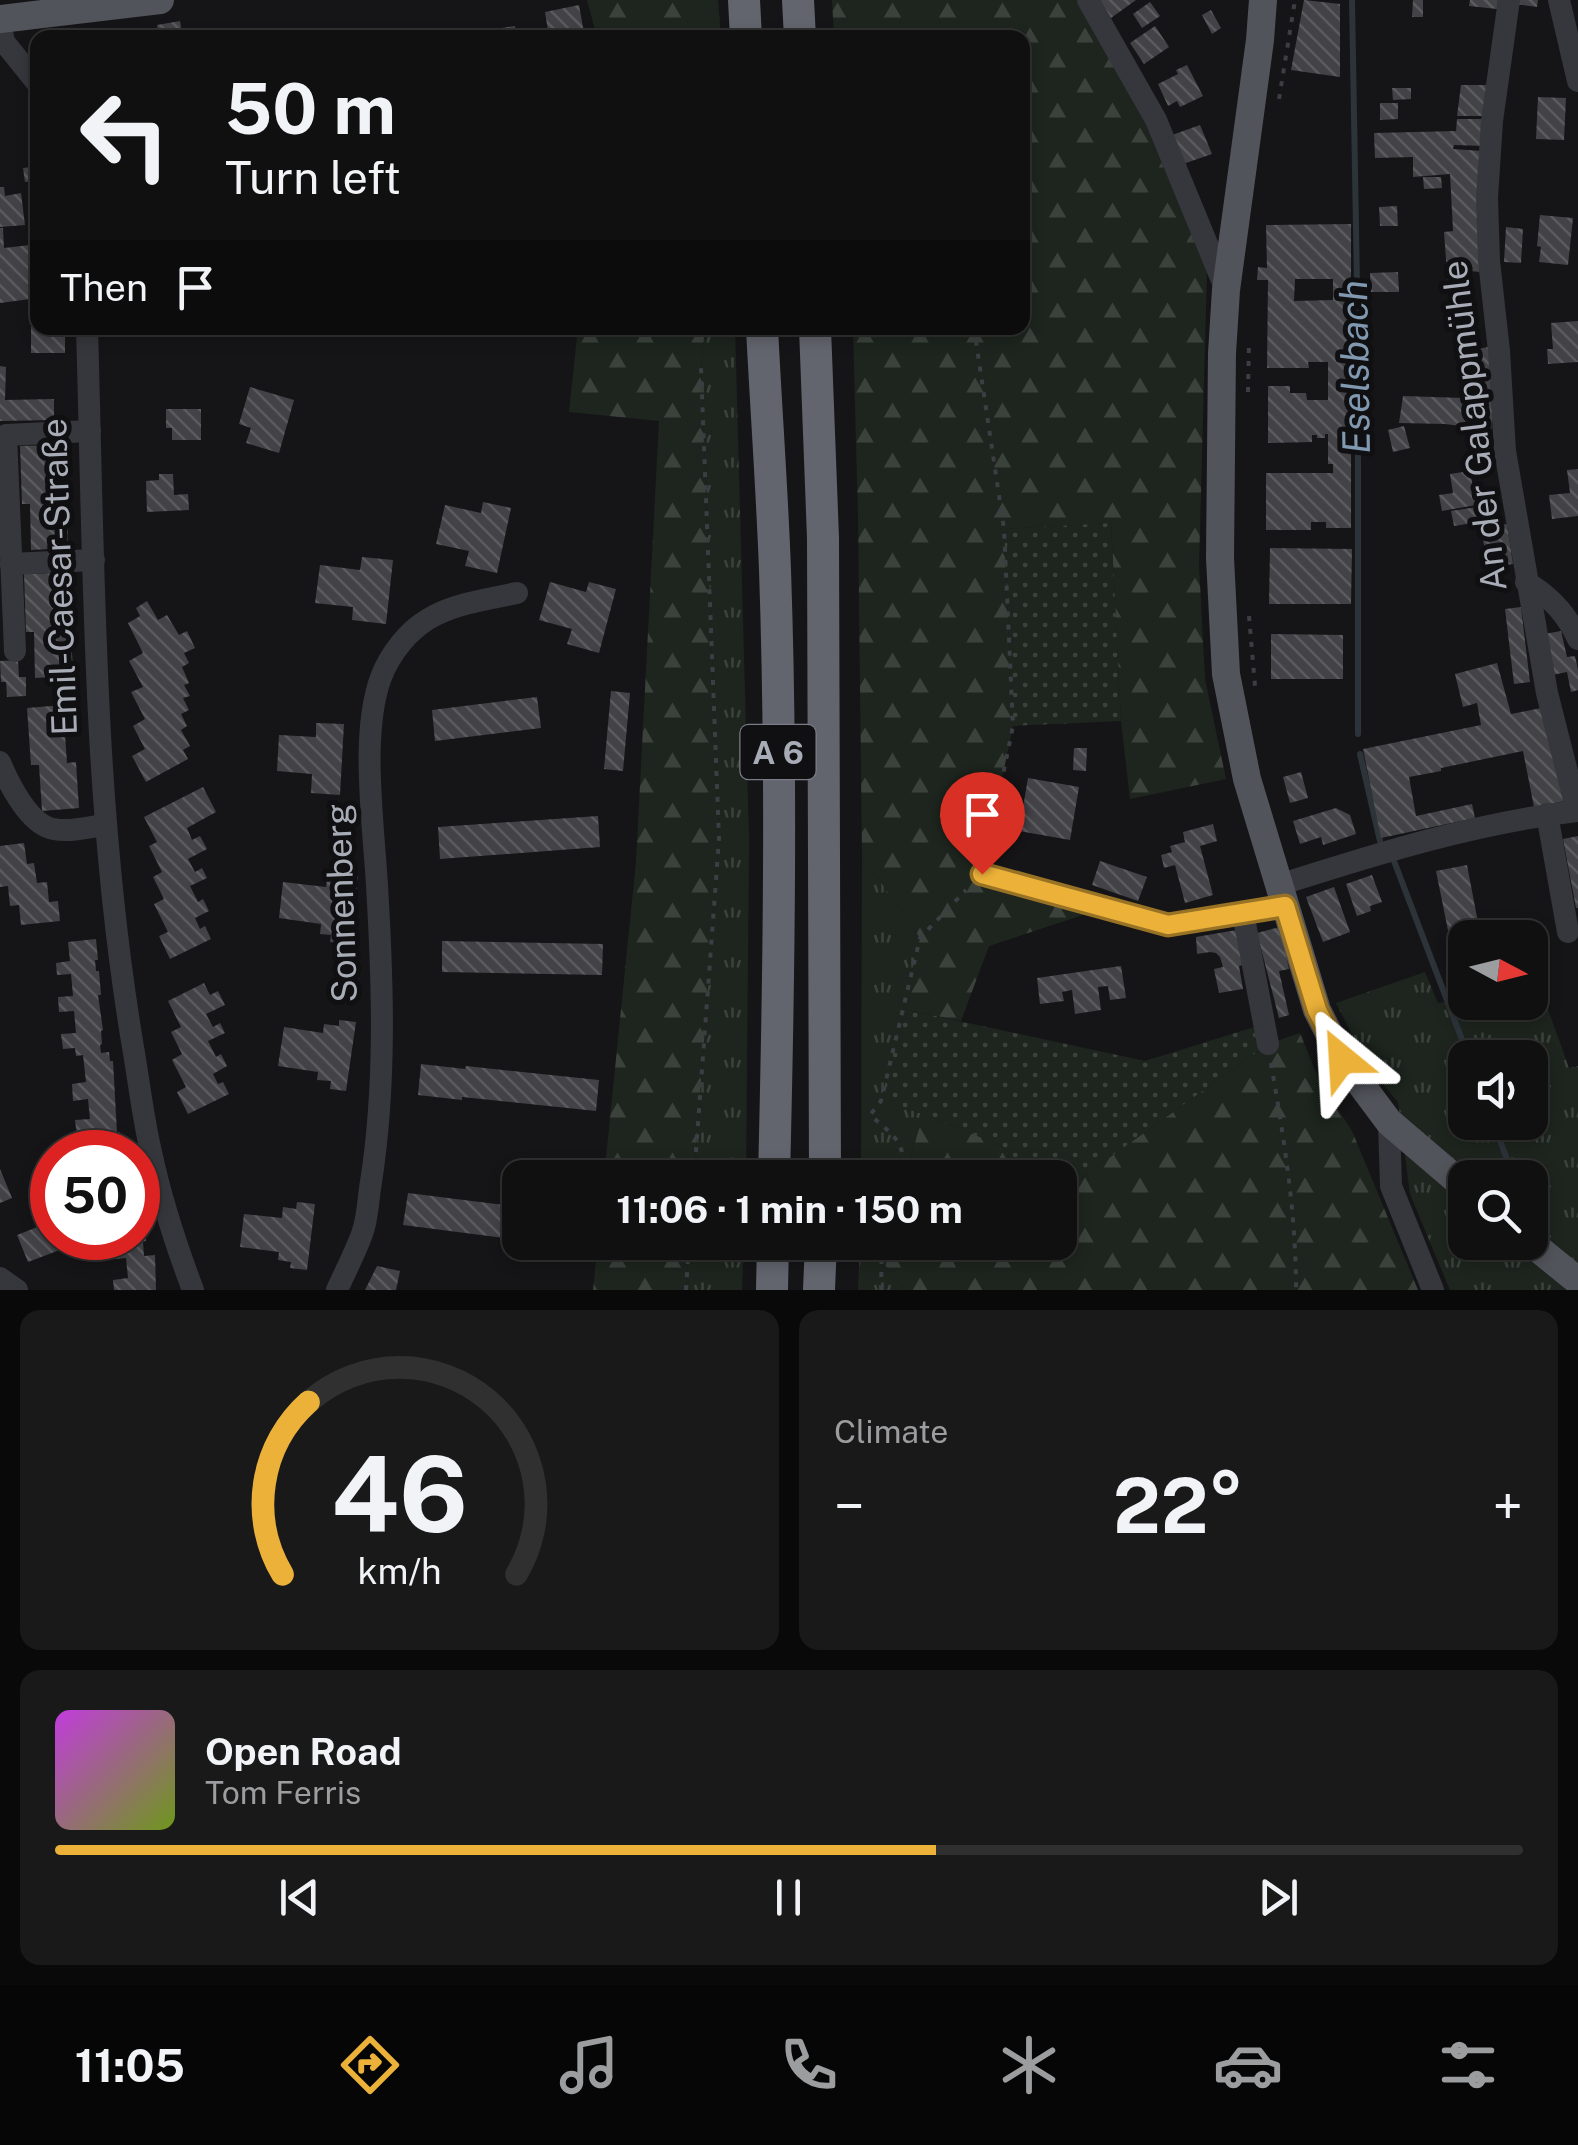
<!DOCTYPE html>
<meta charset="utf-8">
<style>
body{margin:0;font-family:"Public Sans",sans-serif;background:#19191a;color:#f1f3f6;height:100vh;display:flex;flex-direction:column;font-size:38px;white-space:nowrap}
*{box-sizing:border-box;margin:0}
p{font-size:32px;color:#9c9d9f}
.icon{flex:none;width:55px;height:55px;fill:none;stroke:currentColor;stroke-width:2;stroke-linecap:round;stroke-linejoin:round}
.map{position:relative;height:1290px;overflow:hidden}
.sheet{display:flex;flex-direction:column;gap:20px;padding:20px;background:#090909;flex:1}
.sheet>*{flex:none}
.top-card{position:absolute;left:30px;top:30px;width:1000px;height:305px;border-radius:20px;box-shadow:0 5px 15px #0003,0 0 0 2px #303031;background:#101011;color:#f1f3f6;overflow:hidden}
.needle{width:65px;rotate:97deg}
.fabs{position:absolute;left:1448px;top:920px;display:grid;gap:20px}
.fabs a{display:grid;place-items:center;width:100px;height:100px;border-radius:20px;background:#101011;box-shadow:0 5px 15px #0003,0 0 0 2px #303031;font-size:50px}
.speed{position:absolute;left:30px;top:1130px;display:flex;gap:20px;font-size:50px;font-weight:700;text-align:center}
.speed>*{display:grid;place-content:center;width:130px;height:130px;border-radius:50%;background:#101011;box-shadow:0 5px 15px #0003,0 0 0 2px #303031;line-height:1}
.speed .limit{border:15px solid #d22;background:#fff;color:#111}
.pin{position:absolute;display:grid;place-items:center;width:85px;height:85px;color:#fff;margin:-102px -42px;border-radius:50% 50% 50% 0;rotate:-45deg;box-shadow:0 0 10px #0007}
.pin .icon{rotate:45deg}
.me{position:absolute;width:110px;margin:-55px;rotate:333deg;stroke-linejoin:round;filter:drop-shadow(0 0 8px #0008)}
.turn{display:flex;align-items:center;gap:35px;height:210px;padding:0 30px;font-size:45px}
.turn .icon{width:130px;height:130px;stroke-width:2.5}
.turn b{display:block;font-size:70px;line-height:85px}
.then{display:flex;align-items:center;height:95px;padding:0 30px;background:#0003;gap:20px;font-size:38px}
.big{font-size:75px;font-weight:700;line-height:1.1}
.sheet .widget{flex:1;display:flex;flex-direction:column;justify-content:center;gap:15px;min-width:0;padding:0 35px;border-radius:20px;background:#19191a}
.sheet .dial{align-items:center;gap:0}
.dial svg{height:260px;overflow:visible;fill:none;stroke:#303031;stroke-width:7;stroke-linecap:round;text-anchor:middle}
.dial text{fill:#f1f3f6;stroke:none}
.song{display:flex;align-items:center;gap:30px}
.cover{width:120px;height:120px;border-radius:15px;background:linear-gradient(135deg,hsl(290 70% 55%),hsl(80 70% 35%))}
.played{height:10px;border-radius:5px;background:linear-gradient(90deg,#ebb139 60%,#303031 60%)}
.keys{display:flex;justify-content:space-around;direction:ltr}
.heat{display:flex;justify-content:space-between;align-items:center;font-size:55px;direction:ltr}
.sheet .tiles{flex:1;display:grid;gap:20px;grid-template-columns:1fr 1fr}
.widget:last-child{grid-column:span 2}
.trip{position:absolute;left:502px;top:1160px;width:575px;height:100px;border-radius:20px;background:#101011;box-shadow:0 5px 15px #0003,0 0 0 2px #303031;font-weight:700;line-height:100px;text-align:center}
.tabs{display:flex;height:160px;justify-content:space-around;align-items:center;background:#060607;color:#9c9d9f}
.tabs .icon{width:70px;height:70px}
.tabs .on{color:#ebb139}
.tabs b{font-size:45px;color:#f1f3f6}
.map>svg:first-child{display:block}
</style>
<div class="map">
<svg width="1578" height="1290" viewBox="0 0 1578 1290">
<defs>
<pattern id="grass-tufts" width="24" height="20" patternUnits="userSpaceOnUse" patternTransform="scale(2.5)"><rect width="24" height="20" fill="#1d251e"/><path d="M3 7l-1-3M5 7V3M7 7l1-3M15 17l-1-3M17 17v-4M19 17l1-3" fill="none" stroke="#3b423c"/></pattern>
<pattern id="forest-firs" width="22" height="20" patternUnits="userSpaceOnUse" patternTransform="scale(2.5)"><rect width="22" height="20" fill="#1d251e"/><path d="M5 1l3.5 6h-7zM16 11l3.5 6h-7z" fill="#3b423c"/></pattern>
<pattern id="garden-dots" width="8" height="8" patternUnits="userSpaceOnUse" patternTransform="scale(2.5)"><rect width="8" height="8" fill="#1d251e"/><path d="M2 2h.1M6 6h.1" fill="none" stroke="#3b423c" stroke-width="1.8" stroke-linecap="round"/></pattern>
<pattern id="building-back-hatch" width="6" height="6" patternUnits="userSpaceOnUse" patternTransform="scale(2.5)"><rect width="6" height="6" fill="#424247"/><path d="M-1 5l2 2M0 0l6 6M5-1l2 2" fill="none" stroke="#5a5b5f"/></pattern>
</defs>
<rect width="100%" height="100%" fill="#151517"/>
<g fill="url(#grass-tufts)" fill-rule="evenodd">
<polygon points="705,328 735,328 749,839 746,1177 694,1178 719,839 701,368"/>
<polygon points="862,855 920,938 882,1101 923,1114 905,1177 861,1178"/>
<path d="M1425,972l13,31 27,-4v3h65v-13l10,-2 29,81 9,-2v224h-128l-40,-96 -12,-92 -28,-33 -34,-66zM1465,1058h65v64h-65zM1465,1178h65v64h-65z"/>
<polygon points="689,1243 744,1243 742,1290 686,1290"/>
<polygon points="860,1243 882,1243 881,1260 905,1290 858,1290"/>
</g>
<g fill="url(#forest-firs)">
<polygon points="587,0 718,0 721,37 597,37"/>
<polygon points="832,0 1077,0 1146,125 1207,272 1199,565 1205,679 1226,779 1130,799 1121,721 1111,523 1004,529 1013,726 982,874 1104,908 989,946 961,1021 903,1009 920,938 862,855 858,517 853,328 1022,328 1022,38 834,37"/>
<polygon points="578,328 705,328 701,368 719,839 694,1177 604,1177 636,862 659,421 569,412"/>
<polygon points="1300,1033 1319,1080 1352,1131 1418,1290 905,1290 881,1260 882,1243 1060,1242 1060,1193 1268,1044"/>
<polygon points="923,1114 1000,1145 1036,1177 905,1178"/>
<polygon points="598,1243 689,1243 686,1290 593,1290"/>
</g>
<g fill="url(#garden-dots)">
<polygon points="1111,523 1121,721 1013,726 1004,529"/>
<polygon points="903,1009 1145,1061 1264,1024 1268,1044 1060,1193 1060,1178 1036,1177 1000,1145 923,1114 881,1101"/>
</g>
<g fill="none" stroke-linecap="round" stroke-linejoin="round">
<g stroke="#2c343a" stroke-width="6">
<polyline points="1352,0 1358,342 1358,734"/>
<polyline points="1360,754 1380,841"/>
<polyline points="1394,861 1469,1058"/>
<polyline points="1493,1122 1514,1178"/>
</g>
</g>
<g fill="url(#building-back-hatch)" fill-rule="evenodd">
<polygon points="1099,0 1136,0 1111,18"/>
<polygon points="1304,0 1340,4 1340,77 1291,70"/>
<polygon points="1413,0 1423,0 1423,17 1412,17"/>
<polygon points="1470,0 1498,0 1497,9 1469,6"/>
<polygon points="1517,0 1538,0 1537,7 1516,4"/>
<polygon points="1150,2 1160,16 1142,28 1133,14"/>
<polygon points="579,5 585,38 549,38 545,12"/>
<polygon points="1211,10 1221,28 1212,34 1202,15"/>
<polygon points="180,21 183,38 159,38 157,25"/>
<polygon points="515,26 517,38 483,38 482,31"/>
<polygon points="1155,26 1169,47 1144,64 1130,43"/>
<polygon points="433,28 434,38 400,38 399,31"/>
<polygon points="1187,65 1203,96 1180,107 1177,101 1168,106 1158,84 1178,74 1176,70"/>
<polygon points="1461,85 1490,85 1486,116 1457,116"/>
<polygon points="1392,88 1411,88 1411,99 1393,100"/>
<polygon points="1538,97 1566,98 1564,140 1536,139"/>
<polygon points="1380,103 1398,103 1398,119 1380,120"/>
<polygon points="1457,119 1486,119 1483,146 1454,145 1453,149 1482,151 1479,272 1471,271 1471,286 1448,286 1444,232 1453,231 1450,174 1413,177 1413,157 1375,158 1374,133 1456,131"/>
<polygon points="1200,125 1212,154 1183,164 1172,135"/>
<polygon points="38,137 38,181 25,182 23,168 32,167 28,138"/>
<polygon points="1423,177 1441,177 1442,188 1424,189"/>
<polygon points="0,187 4,187 5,196 21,193 25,225 0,227"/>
<polygon points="1397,206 1398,226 1380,226 1379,207"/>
<polygon points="1540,215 1573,218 1568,265 1539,262 1541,247 1537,246"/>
<path d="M1351,224v304h-25v-6h-15v8h-45v-57h67v-9h-5v-30h-3v4h-8v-3h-5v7l-44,1v-57h22v7h16l1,7h21v-38h-20l1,6h-42l1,-88h-11l1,-13 9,1 -1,-43zM1295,279h38v21l-39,1z"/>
<polygon points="1506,227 1523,229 1521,263 1504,262"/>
<polygon points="0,228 3,228 4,248 38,244 38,298 0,303"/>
<polygon points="1398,272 1399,292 1371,292 1370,273"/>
<polygon points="31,321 38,321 38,328 65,328 65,353 31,353"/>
<polygon points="1578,321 1578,362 1548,364 1547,349 1553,349 1551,323"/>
<polygon points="1492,346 1494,402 1491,430 1445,424 1399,423 1403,396 1464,398 1467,366 1478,366 1479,349"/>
<polygon points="0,366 6,367 5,400 54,399 54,420 0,421"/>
<polygon points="250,387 294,400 279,453 246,443 251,428 239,424"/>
<polygon points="166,409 201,409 201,440 172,440 172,428 166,428"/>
<polygon points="1404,426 1410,448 1393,452 1388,430"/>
<polygon points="56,445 57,503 67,502 68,548 31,550 30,504 22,504 20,446"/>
<polygon points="1578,469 1578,516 1552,519 1549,495 1570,493 1567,470"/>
<polygon points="1470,471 1476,505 1442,511 1439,495 1453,493 1450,474"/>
<polygon points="159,474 173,474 174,495 188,494 189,510 147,512 146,481 159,480"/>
<polygon points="483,502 511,508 497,573 465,566 469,551 436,544 445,505 481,513"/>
<polygon points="1477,507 1479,522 1454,526 1451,511"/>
<polygon points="1507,524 1513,564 1488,568 1481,528"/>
<polygon points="1270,548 1352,549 1351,604 1269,604"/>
<polygon points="362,557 393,560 386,624 352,620 353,607 315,603 320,565 360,570"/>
<polygon points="59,573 62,630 71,630 73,676 35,678 34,632 26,632 24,574"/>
<polygon points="550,582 586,592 589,582 616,589 599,653 567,644 572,629 539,620"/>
<polygon points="147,601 158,620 167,615 179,635 187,631 195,648 184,653 189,663 182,667 189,683 184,685 190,696 183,698 189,710 181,714 187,726 181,730 190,746 183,750 188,759 146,782 132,756 145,749 133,726 145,719 131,692 143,687 129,661 143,653 128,623 140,616 136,608"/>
<polygon points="1521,607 1530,682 1514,684 1505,609"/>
<polygon points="1561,631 1567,657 1575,656 1578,670 1578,690 1571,692 1567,672 1552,675 1544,634"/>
<polygon points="1271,634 1343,635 1343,679 1271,679"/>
<polygon points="18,660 19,677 26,677 26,696 7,697 6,682 1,682 0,661"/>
<polygon points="1497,663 1511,714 1546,707 1565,801 1534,807 1523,751 1441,768 1441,771 1409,777 1416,816 1472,804 1475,818 1381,838 1363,749 1481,725 1477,703 1463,707 1455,674"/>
<polygon points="611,691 630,693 623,771 604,769"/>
<polygon points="537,697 541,728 435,741 432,710"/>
<polygon points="63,705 67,763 76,762 79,808 42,811 39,765 31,765 27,708"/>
<polygon points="316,723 344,724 340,795 311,793 312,774 277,771 279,735 316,737"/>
<polygon points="1074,748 1087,748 1086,771 1073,770"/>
<polygon points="1301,772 1308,798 1290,803 1283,777"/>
<polygon points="1028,778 1079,787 1070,840 1019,831"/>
<polygon points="203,787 216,812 187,828 192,840 200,836 207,849 188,859 195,872 202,868 207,878 190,886 198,902 203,899 209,911 195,918 200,929 205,926 211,939 170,959 159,936 168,932 154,904 164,899 153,877 162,872 149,846 157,842 144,817"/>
<polygon points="1336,808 1350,815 1356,834 1323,845 1321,837 1300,844 1293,821"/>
<polygon points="598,816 600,847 440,859 438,827"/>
<polygon points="1213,824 1217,841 1200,846 1213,895 1185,903 1175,865 1164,868 1161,855 1172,852 1170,846 1185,842 1183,832"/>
<polygon points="1578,836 1578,908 1576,908 1563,839"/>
<polygon points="24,843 27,864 34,863 37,883 47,882 49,902 58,901 60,921 21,925 19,905 10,906 8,886 0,887 0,846"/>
<polygon points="1100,861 1147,877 1138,901 1092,885"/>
<polygon points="1467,865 1481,938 1465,938 1465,984 1459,985 1436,871"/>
<polygon points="340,873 358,876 349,945 330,942 331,935 320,934 321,924 279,918 283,882 326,887 327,879 339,880"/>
<polygon points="1372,875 1382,902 1370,906 1371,911 1357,916 1346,884"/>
<polygon points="1334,887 1350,932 1323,942 1306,897"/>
<polygon points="1280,927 1289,969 1279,971 1289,1015 1279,1018 1257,933"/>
<polygon points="1237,930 1243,965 1239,966 1243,989 1219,993 1214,969 1223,967 1220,957 1216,953 1210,952 1197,954 1196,937"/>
<polygon points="96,939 98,960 95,960 96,971 99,971 101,995 98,995 103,1030 101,1031 102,1044 100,1045 101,1053 109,1052 110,1061 113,1061 117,1133 120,1132 121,1151 118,1152 94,1152 92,1135 77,1136 75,1120 90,1119 88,1099 73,1101 72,1084 86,1082 83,1055 76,1056 75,1048 63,1049 61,1034 76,1033 74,1011 59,1012 58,997 73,996 71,974 57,975 56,963 70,961 68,942"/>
<polygon points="442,941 603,944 602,975 442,972"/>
<polygon points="1121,966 1126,998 1110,1000 1108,986 1098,987 1101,1010 1075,1014 1072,990 1062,992 1064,1001 1040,1004 1037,978"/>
<polygon points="204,983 210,995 218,991 225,1005 206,1014 213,1027 220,1023 225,1033 208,1041 216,1057 221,1054 227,1066 213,1074 218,1084 223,1082 229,1094 188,1114 177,1092 186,1087 172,1060 182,1054 171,1032 181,1027 168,1001"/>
<polygon points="339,1020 356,1022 346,1091 330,1089 331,1081 317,1080 318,1072 278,1066 284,1027 323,1033 324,1024 339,1026"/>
<polygon points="421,1064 465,1069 466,1066 599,1080 596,1111 462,1097 462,1100 418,1095"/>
<polygon points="0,1169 12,1198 0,1203"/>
<polygon points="408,1193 520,1207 520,1240 403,1225"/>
<polygon points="297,1202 315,1204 307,1270 290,1268 291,1262 278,1260 279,1252 240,1247 244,1214 282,1218 283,1207 296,1209"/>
<polygon points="48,1204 52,1216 52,1238 61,1238 65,1248 28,1262 17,1235 40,1226 33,1210"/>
<polygon points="138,1220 144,1220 146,1241 143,1242 144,1256 155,1255 156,1290 114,1290 113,1280 128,1278 126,1258 104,1260 103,1244 118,1243 118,1238 138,1238"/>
<polygon points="554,1242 585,1242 584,1249 554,1245"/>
<polygon points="377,1266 400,1271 396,1290 365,1290"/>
</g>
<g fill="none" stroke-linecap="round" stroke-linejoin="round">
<g stroke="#3c3e43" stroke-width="4" stroke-dasharray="5 8" stroke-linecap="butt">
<polyline points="1279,99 1295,0"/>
<polyline points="974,328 1004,529 1013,726 987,853"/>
<polyline points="1248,392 1249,341"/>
<polyline points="1249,616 1255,686"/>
<path d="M1271,1063c13,77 25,148 25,227"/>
<polyline points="694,1178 719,839 701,368"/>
<path d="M905,1178c-1,-37 -8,-40 -35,-63l11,-14 39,-163 46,-48"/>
<polyline points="686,1290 689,1242"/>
<polyline points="881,1290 882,1242"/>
</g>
<g stroke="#36373c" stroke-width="22">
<polyline points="1088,0 1156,120 1226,290"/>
<polyline points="1559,0 1578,81"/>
<polyline points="0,21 4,42 38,84"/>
<path d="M87,328c7,240 6,482 46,719 6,35 10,71 18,105 10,47 25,93 42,138"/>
<polyline points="11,564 94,560"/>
<path d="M1526,582c24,14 41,32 52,57"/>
<polyline points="15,651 6,435 90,431"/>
<path d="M0,762c8,20 26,56 47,65 16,7 41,0 57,-2"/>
<polyline points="1547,814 1568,932"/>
<polyline points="982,874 1168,925 1285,906"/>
<path d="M1279,885c97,-31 196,-62 298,-74l-30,-118 -42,-242 -6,-100 -10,-90 -2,-63 5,-77 17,-121"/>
<polyline points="1243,913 1268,1044"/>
<polyline points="1389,1122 1391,1186 1433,1290"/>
<polyline points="0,1278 17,1290"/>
<path d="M337,1290c8,-18 18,-37 25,-56 6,-16 6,-35 9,-52 15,-97 12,-197 6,-296 -3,-60 -19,-163 8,-218 30,-59 73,-63 132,-75"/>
</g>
<g stroke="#52545b" stroke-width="28">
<polyline points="1263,0 1260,40 1226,290 1222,353 1220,558 1226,674 1247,779 1317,1010 1342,1059 1389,1122 1465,1187"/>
<polyline points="0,19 160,0"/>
<polyline points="1530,1242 1578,1281"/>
</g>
<g stroke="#62656d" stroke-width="32">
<polyline points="744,0 746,38"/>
<polyline points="798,0 800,38"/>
<path d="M762,328c4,80 10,161 13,242 7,202 4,405 -1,608"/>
<polyline points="815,328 823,538 825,1178"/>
<polyline points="772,1290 773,1242"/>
<polyline points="819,1290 821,1242"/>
</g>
</g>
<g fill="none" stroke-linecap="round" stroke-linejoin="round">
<defs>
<polyline id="route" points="982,874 1168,925 1285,906 1317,1010 1342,1059"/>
</defs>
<use href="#route" stroke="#997325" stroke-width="25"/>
<use href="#route" stroke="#ebb139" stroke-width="18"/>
</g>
<g text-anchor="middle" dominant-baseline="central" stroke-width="10" stroke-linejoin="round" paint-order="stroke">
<rect fill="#101012" stroke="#7a7d85" stroke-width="2.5" x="740.5" y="725" width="75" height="54" rx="8"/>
<g font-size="32" font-weight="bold" fill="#a8acb6">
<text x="778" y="752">A 6</text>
</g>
<g font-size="35" fill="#a8acb6" stroke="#101012">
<text transform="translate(1474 426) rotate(-97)">An der Galappmühle</text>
<text transform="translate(59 577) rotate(-92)">Emil-Caesar-Straße</text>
<text transform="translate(341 903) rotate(-92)">Sonnenberg</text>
</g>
<g font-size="38" font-style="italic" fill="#8099b0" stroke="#101012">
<text transform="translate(1355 367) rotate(-91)">Eselsbach</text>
</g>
</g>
</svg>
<div class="fabs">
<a><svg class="needle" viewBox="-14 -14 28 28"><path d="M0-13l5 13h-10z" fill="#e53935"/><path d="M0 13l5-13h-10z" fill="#9c9d9f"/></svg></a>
<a><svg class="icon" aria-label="sound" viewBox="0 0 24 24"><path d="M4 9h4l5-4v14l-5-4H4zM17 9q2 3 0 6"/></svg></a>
<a><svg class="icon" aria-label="search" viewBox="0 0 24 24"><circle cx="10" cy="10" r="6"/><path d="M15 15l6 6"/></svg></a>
</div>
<div class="speed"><div class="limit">50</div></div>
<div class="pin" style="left:982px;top:874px;background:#d93025"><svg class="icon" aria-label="arrive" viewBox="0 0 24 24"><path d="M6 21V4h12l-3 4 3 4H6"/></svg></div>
<svg class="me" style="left:1342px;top:1059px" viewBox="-20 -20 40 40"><path d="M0-17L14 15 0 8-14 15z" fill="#ebb139" stroke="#fff" stroke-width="4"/></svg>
<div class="trip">11:06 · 1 min · 150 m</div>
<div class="top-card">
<div class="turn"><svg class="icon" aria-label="left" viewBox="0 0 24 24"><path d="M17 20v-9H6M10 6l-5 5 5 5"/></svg><div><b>50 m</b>Turn left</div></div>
<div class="then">Then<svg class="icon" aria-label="arrive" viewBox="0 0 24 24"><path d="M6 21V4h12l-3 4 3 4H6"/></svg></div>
</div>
</div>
<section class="sheet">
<div class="tiles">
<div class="widget dial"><svg viewBox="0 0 100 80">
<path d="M14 69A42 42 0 1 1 86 69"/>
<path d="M14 69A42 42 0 0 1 22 16" stroke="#ebb139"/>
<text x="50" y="56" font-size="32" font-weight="700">46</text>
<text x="50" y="72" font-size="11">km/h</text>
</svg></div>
<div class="widget"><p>Climate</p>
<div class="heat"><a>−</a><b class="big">22°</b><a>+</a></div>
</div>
<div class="widget">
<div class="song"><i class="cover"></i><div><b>Open Road</b><p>Tom Ferris</p></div></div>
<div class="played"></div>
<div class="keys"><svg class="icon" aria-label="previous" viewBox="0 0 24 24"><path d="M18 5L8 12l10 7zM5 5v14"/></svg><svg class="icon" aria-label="pause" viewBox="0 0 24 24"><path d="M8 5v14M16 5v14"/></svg><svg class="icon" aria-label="next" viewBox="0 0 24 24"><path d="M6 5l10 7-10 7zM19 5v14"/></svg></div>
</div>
</div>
</section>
<nav class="tabs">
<b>11:05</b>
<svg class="icon on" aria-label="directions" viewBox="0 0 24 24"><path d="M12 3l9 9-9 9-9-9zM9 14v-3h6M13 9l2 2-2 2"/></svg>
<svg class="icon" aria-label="music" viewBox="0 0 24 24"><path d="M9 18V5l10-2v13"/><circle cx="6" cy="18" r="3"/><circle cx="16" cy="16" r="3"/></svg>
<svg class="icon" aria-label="phone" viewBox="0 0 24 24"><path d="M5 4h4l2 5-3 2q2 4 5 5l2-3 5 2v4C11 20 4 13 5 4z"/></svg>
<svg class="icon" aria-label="climate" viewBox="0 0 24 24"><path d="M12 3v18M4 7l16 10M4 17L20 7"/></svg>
<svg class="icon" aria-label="car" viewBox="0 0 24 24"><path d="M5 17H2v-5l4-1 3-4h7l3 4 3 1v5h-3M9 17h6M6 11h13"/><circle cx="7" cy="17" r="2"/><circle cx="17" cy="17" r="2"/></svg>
<svg class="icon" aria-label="filters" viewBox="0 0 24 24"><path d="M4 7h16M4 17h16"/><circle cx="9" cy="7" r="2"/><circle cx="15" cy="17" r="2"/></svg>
</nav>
